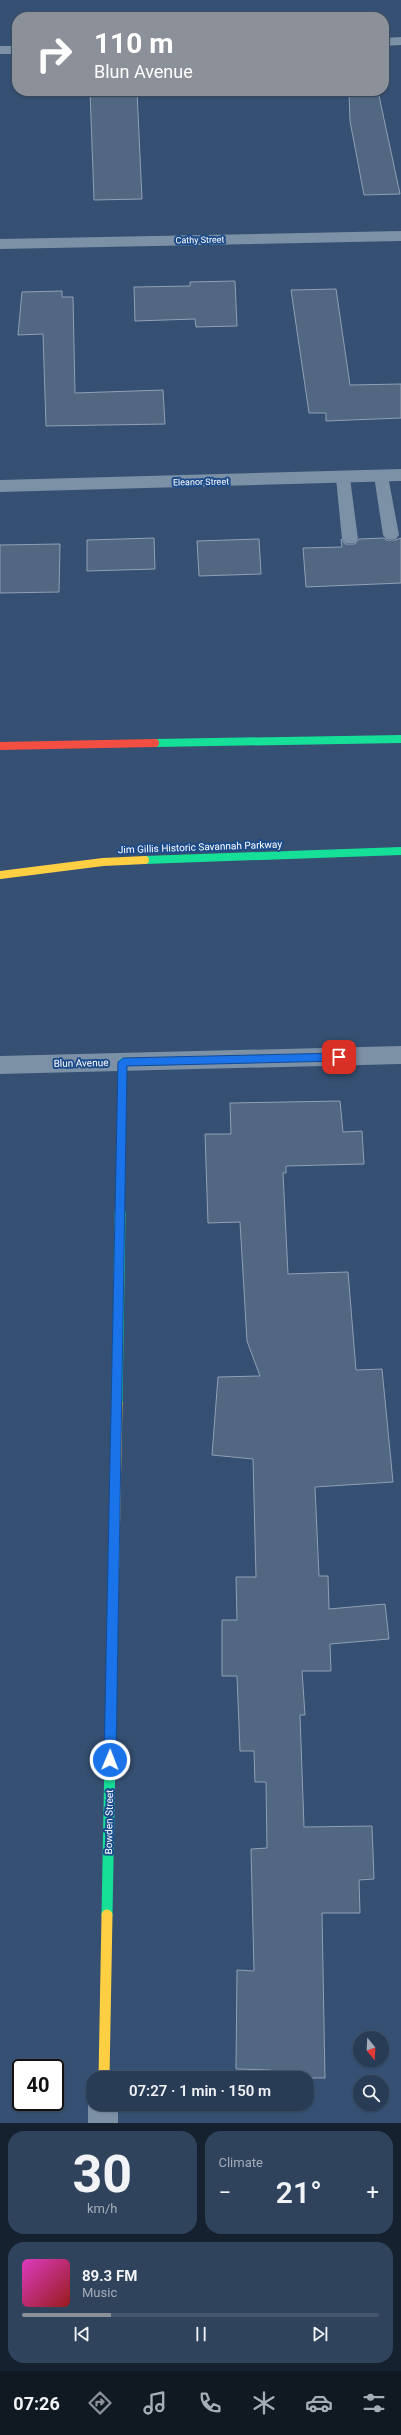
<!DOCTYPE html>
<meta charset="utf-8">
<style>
body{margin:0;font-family:Roboto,sans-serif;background:#30435c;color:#f1f3f6;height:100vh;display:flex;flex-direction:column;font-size:15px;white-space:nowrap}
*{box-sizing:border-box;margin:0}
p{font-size:13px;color:#a5adb9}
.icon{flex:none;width:22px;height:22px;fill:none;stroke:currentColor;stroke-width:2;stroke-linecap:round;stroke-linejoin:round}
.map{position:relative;height:2123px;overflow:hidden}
.panel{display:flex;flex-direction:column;gap:8px;padding:8px;background:#16212f;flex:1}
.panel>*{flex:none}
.hud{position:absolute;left:12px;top:12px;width:377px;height:84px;border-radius:16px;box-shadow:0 1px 3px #0004,0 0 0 1px #44566c;background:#8c9099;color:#fff;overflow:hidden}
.needle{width:26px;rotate:162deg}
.buttons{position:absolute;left:353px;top:2031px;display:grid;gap:8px}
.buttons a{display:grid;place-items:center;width:36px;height:36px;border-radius:50%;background:#283c56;box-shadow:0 1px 3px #0004,0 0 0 1px #44566c;font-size:20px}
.speed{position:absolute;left:12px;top:2059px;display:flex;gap:8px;font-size:20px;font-weight:700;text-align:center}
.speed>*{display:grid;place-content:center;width:52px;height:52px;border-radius:50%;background:#283c56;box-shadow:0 1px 3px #0004,0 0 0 1px #44566c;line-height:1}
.speed .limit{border:2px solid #111;border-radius:6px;background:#fff;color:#111}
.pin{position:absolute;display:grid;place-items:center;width:34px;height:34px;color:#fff;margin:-17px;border-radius:8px;box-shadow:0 2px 6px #0006}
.me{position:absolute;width:44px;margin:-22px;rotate:1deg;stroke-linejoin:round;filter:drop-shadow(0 0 3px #0008)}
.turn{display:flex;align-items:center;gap:14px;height:84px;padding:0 16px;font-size:18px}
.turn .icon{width:52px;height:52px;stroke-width:2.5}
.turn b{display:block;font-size:28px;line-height:34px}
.big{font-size:30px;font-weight:600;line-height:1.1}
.panel .widget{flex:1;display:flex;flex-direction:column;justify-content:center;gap:6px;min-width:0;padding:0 14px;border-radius:16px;background:#30435c}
.panel .dial{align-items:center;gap:0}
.dial b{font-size:52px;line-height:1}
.song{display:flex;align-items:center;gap:12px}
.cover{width:48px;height:48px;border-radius:6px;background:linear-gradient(135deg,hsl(310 70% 55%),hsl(0 70% 35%))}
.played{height:4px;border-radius:2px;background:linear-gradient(90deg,#8c9099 25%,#44566c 25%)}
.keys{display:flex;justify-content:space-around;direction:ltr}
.heat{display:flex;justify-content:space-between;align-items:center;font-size:22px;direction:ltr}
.panel .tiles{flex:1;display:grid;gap:8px;grid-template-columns:1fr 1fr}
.widget:last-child{grid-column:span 2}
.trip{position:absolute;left:86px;top:2071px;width:228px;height:40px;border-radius:16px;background:#283c56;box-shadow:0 1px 3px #0004,0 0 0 1px #44566c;font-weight:600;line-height:40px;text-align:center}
.tabs{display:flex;height:64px;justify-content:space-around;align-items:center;background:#101822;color:#a5adb9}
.tabs .icon{width:28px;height:28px}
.tabs .on{color:#8c9099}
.tabs b{font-size:18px;color:#f1f3f6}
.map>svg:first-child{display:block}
</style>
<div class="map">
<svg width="401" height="2123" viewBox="0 0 401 2123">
<rect width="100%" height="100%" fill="#355072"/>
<g fill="#526782" stroke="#90a0b5">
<polygon points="90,91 137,91 142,199 94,200"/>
<polygon points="349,91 378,91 400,194 364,195 350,121"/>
<polygon points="235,281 237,326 196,327 195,319 135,321 134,287 190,286 190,282"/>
<polygon points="336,289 350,385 401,384 401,418 326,421 326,413 309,413 291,290"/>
<polygon points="62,291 62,297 73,297 75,393 163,390 165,424 46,426 43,334 18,335 22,292"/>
<polygon points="154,538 155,569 87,571 87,540"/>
<polygon points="384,538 386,540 396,540 401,538 401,583 306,587 303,548 342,547 341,539 345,544 355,544 359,539"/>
<polygon points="259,539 261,574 199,576 197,541"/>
<polygon points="60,544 59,592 0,593 0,545"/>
<polygon points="340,1101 343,1132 362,1131 364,1164 286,1166 286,1173 283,1173 288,1274 348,1272 356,1370 382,1369 393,1482 315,1487 319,1576 328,1576 329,1609 385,1604 389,1639 330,1644 331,1671 302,1671 305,1715 300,1715 304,1827 372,1826 374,1879 359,1880 360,1913 322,1913 325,2078 271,2078 271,2070 236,2069 237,1970 254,1971 251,1849 267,1848 266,1782 255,1782 254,1751 240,1751 237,1676 222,1676 222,1620 237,1620 236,1577 256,1577 253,1459 212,1455 218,1377 260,1376 247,1341 240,1222 208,1223 205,1134 231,1134 230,1103"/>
</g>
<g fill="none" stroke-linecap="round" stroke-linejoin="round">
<g fill="#7c90a6" fill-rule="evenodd">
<polygon points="381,471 386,473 388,476 399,535 396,539 386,539 383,535 374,476 376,473"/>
<polygon points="343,473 348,474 350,478 358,539 355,543 345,543 342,539 336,478 338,474"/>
</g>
<g fill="#7c90a6" fill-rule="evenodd">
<polygon points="401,37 401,45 384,46 384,38"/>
<rect x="0" y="46" width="17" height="8"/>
<polygon points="401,231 401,241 0,249 0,239"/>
<polygon points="401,469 401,481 0,492 0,480"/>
<polygon points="401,1046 401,1064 0,1074 0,1056"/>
<polygon points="92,2093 93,2104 118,2104 118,2123 88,2123 88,2104"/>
</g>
<g stroke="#16e098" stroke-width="8">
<polyline points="155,743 401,739"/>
<polyline points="145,860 401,851"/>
<polyline points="120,1214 123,1062"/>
</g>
<g stroke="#16e098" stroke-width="11">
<polyline points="117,1403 120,1213"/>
<polyline points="107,1915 113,1600"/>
</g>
<polyline stroke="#ffcf43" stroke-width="8" points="0,875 103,862 145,860"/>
<g stroke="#ffcf43" stroke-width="11">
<polyline points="113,1600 117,1403"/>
<polyline points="104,2078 107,1915"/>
</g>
<polyline stroke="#f24e42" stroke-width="8" points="0,746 155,743"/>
</g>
<polygon fill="#1a73e8" stroke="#114b97" points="339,1053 344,1057 339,1061 127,1066 116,1760 110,1766 104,1760 118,1062 123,1058"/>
<g text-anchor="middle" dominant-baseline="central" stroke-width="4" stroke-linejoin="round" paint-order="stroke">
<g font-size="9" fill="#fff" stroke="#1c4c8b">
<text transform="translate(200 240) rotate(-1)">Cathy Street</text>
<text transform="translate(201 482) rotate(-1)">Eleanor Street</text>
</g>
<g font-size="10" fill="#fff" stroke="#1c4c8b">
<text transform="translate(200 847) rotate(-2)">Jim Gillis Historic Savannah Parkway</text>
<text transform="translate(81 1063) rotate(-1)">Blun Avenue</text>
<text transform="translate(109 1822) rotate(-89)">Bowden Street</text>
</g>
</g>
</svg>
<div class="buttons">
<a><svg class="needle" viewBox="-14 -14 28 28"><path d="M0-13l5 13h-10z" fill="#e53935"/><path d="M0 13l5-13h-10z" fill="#a5adb9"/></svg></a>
<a><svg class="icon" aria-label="search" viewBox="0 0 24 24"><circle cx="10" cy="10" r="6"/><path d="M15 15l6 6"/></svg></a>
</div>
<div class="speed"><div class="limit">40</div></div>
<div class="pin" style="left:339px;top:1057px;background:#d93025"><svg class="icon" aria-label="arrive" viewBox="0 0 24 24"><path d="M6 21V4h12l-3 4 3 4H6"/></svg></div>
<svg class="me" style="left:110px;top:1760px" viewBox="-20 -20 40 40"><circle r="17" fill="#1a73e8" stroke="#fff" stroke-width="3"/><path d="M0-11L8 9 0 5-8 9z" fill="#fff"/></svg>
<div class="trip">07:27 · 1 min · 150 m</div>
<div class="hud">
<div class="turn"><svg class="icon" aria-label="right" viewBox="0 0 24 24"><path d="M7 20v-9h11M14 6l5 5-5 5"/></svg><div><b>110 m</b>Blun Avenue</div></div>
</div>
</div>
<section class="panel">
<div class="tiles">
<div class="widget dial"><b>30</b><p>km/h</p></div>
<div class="widget"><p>Climate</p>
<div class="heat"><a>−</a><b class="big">21°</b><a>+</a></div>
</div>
<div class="widget">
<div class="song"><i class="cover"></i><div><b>89.3 FM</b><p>Music</p></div></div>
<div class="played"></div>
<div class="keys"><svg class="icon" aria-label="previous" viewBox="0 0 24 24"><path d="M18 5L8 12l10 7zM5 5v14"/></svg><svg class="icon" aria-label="pause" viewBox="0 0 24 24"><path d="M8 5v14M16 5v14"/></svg><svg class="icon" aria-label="next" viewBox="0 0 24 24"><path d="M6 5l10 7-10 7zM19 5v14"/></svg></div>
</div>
</div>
</section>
<nav class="tabs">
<b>07:26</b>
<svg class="icon on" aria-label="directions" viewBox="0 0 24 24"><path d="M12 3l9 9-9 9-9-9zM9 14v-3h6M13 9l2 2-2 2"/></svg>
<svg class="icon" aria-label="music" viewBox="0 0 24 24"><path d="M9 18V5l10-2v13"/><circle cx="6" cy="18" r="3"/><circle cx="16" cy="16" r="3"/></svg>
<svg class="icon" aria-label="phone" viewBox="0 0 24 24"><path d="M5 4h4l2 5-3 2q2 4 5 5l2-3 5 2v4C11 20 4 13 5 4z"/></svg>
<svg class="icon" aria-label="climate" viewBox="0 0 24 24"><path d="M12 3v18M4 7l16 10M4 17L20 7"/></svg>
<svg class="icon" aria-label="car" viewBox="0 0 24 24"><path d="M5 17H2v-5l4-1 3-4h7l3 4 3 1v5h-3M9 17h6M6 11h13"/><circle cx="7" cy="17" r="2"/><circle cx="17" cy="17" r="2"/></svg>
<svg class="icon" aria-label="filters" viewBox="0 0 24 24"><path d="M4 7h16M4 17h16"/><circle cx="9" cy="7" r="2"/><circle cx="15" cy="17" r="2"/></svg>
</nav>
